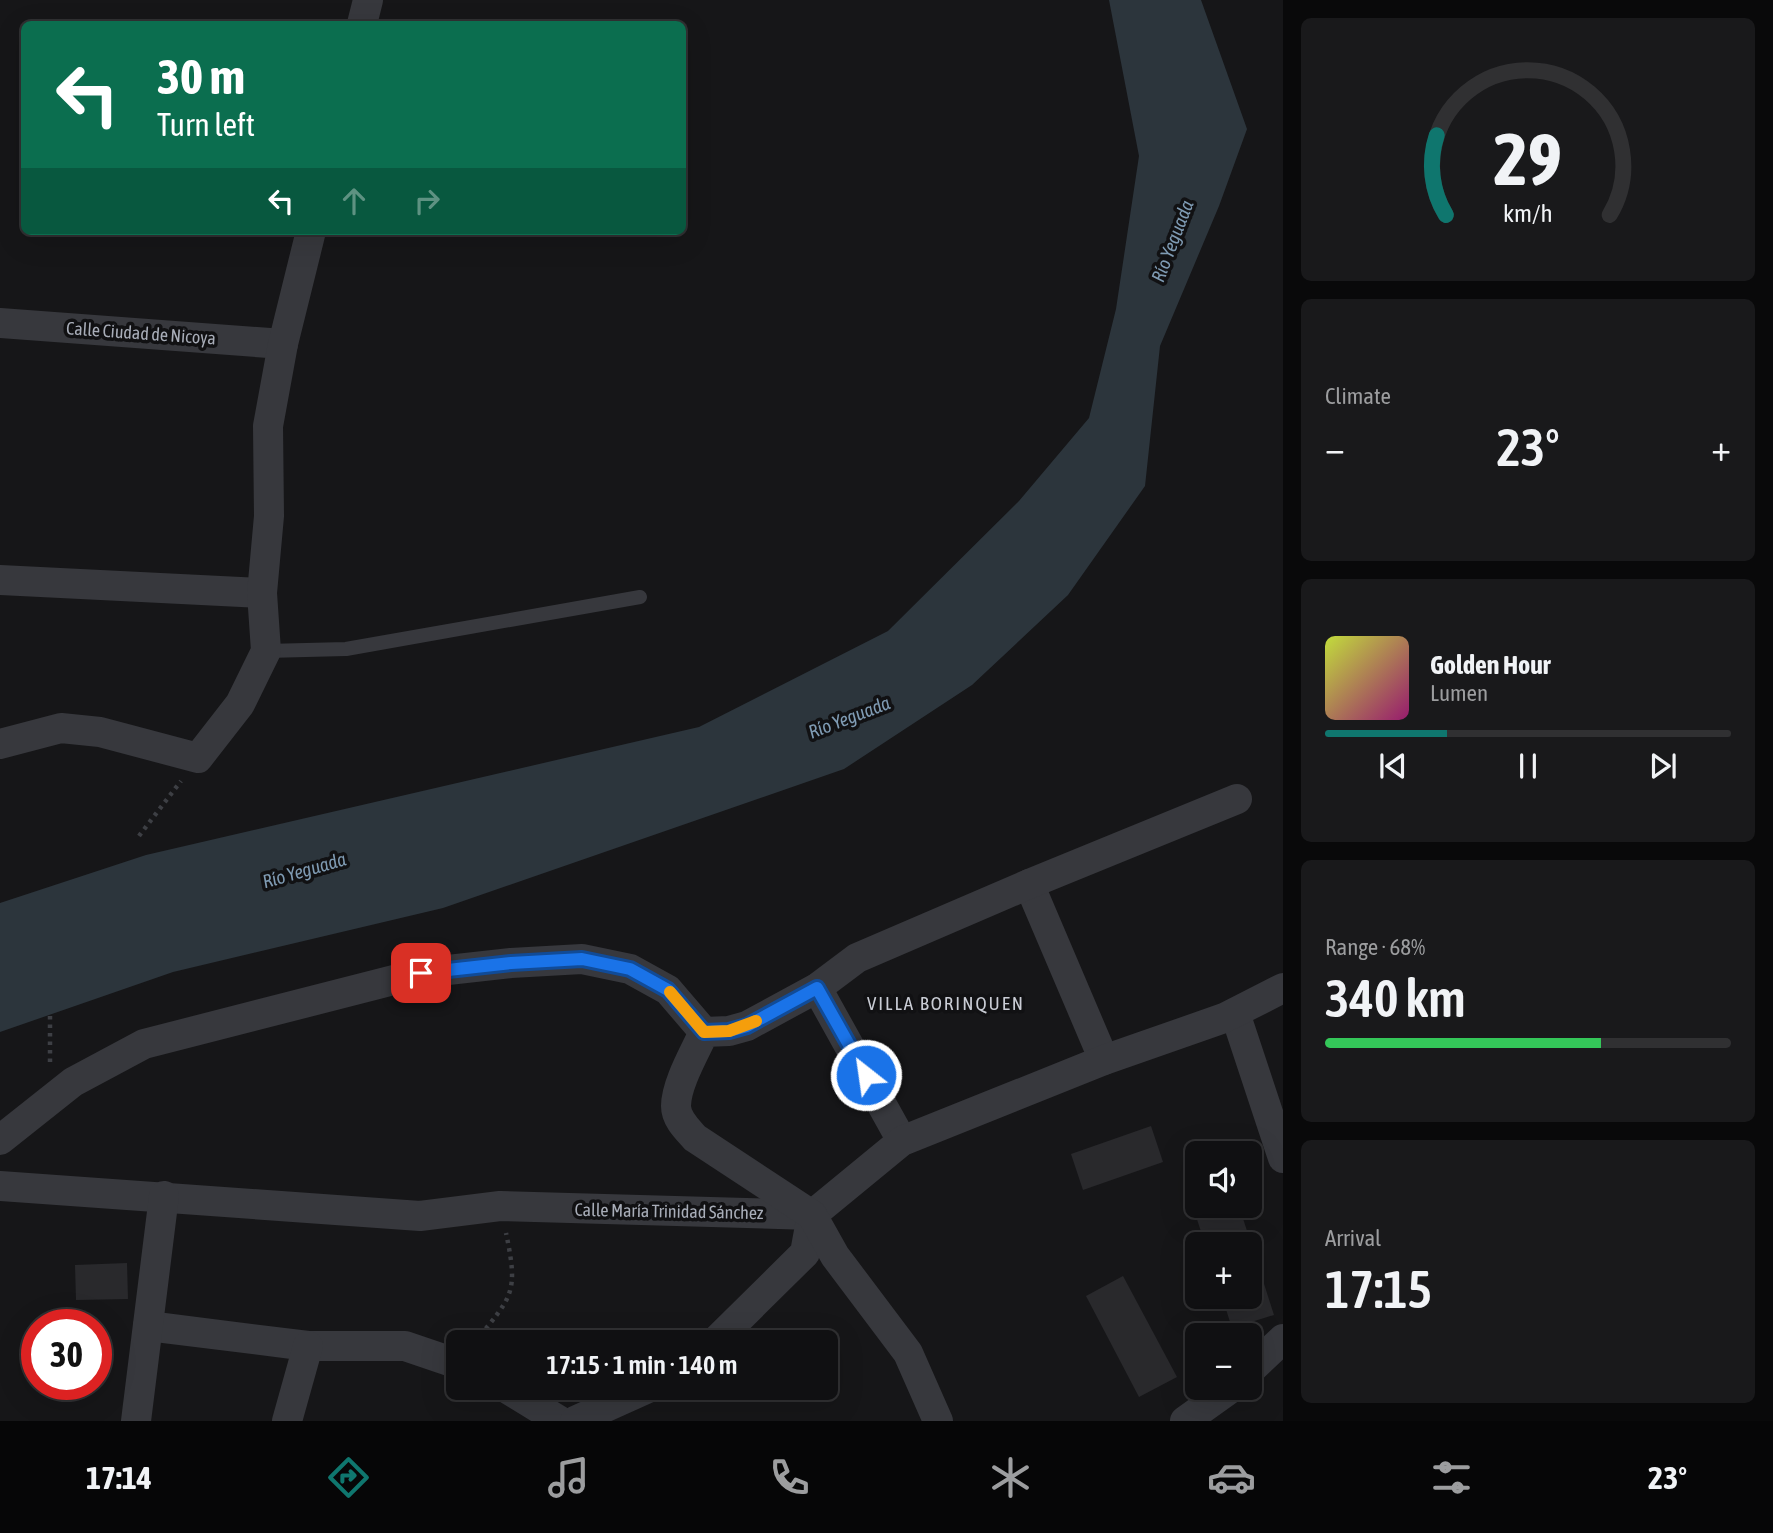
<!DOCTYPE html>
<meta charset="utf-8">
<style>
body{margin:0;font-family:"Asap Condensed",sans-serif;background:#19191b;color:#f1f3f6;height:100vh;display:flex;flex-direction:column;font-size:26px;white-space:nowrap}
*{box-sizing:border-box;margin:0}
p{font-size:23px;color:#9c9d9f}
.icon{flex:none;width:38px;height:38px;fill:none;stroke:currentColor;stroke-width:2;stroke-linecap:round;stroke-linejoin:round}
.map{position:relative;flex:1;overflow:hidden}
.details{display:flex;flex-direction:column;gap:18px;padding:18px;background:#09090a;width:490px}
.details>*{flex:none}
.guide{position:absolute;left:21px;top:21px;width:665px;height:214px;border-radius:10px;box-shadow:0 7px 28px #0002,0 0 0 2px #303032;background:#0b6e4f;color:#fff;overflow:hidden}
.fabs{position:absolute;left:1185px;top:1141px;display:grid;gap:14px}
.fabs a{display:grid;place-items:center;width:77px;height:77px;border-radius:10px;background:#101012;box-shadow:0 7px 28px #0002,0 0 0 2px #303032;font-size:35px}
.speed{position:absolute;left:21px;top:1309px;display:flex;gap:14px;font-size:35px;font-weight:700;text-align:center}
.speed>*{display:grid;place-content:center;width:91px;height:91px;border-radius:50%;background:#101012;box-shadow:0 7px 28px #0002,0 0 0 2px #303032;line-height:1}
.speed .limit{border:10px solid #d22;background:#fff;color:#111}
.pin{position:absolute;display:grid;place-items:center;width:60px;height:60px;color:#fff;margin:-30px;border-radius:14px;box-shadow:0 4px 10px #0006}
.me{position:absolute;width:77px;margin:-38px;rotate:330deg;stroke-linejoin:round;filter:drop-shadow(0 0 5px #0008)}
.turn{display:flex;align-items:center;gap:24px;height:147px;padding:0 21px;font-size:32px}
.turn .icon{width:91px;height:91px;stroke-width:2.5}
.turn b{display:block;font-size:49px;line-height:60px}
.lanes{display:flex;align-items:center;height:66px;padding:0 21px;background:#0003;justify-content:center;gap:35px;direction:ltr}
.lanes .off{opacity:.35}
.big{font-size:52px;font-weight:600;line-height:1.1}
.details .card{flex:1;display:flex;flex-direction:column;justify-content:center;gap:10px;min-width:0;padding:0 24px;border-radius:10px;background:#19191b}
.details .dial{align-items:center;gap:0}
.dial svg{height:182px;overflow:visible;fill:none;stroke:#303032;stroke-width:7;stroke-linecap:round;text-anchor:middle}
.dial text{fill:#f1f3f6;stroke:none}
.song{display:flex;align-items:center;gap:21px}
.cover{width:84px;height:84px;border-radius:10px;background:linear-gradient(135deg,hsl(70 70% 55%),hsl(320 70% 35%))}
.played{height:7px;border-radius:4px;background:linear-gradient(90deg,#0f766e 30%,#303032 30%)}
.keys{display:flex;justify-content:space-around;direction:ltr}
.heat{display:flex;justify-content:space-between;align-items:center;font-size:38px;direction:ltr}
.charge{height:10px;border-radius:5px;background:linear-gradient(90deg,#34c759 68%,#303032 0)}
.trip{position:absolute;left:446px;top:1330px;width:392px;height:70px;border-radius:10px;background:#101012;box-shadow:0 7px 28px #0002,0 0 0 2px #303032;font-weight:600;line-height:70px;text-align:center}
.tabs{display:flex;height:112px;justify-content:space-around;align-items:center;background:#060607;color:#9c9d9f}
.tabs .icon{width:49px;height:49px}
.tabs .current{color:#0f766e}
.tabs b{font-size:32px;color:#f1f3f6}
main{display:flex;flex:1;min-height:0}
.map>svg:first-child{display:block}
</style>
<main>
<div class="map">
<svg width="1283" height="1421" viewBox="0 0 1283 1421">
<rect width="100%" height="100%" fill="#161618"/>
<polygon fill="#2c353c" points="1109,0 1201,0 1247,129 1219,206 1160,346 1145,486 1068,595 972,685 844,769 443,908 173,972 0,1032 0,903 146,855 699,727 888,631 1019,501 1089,418 1116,309 1139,156"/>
<g fill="#29292c">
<polygon points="1151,1126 1163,1162 1083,1190 1071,1154"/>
<polygon points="1198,1206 1239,1206 1274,1315 1232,1328 1222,1297 1250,1297 1250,1244 1205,1244 1193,1207"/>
<polygon points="127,1263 128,1299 76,1300 75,1265"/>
<polygon points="1123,1276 1177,1377 1139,1397 1086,1296"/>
</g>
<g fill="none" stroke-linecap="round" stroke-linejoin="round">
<g stroke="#3d3f44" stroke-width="4.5" stroke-dasharray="3.5 5" stroke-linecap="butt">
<polyline points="139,836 181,781"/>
<polyline points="50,1016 50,1067"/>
<path d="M475,1342c37,-46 44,-48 31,-109"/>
</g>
<polyline stroke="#37383d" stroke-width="14" points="266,651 346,649 640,597"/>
<g stroke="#37383d" stroke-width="30">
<polyline points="362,24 368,0"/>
<polyline points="0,323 283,344"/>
<polyline points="0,580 262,593"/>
<polyline points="0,744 61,728 100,732 198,758 240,704 266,651 262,593 269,516 268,426 283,344 311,231"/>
<polyline points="1029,884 1104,1060"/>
<polyline points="817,988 902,1141"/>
<polyline points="1235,1013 1283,1158"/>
<polyline points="0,1140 73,1082 144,1044 421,973 511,963 582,959 630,969 668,990 704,1032"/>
<polyline points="0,1186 420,1216 500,1206 812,1215 902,1141 1104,1060 1224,1018 1283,988"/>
<polyline points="148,1326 308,1346 405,1346 458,1364"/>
<polyline points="715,1342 805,1253 812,1215"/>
<polyline points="1250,1370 1283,1339"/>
<polyline points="506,1388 560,1421"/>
<polyline points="136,1421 164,1196"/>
<polyline points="287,1421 308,1346"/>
<polyline points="575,1421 648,1388"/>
<path d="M938,1421l-30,-68 -73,-97 -23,-41 -117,-77c-8,-9 -19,-19 -19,-32 0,-22 19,-54 28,-74l25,-1 18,-5 70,-38 40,-30 172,-74 208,-85"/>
<polyline points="1185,1421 1231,1388"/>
</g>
</g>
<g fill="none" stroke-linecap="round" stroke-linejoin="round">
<defs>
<polyline id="route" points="421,973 511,963 582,959 630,969 668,990 704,1032 729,1031 747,1026 817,988 866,1075"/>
</defs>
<use href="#route" stroke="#114b97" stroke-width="18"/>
<use href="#route" stroke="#1a73e8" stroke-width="12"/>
<polyline stroke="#f59e0b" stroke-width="12" points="670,992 704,1032 729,1031 756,1021"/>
</g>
<g text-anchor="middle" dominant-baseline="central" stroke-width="7" stroke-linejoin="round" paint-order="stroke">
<g font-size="18" fill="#a8adb8" stroke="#111113">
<text transform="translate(141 333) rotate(4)">Calle Ciudad de Nicoya</text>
<text transform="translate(669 1211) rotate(1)">Calle María Trinidad Sánchez</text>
</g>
<g font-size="19" font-style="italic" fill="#7f9bb3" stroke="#111113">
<text transform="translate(1172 241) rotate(-69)">Río Yeguada</text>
<text transform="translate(849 717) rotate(-21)">Río Yeguada</text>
<text transform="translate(304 870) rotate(-16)">Río Yeguada</text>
</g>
<g font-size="19" letter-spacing="2" fill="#c9ccd4" stroke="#111113">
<text x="946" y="1003">VILLA BORINQUEN</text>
</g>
</g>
</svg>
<div class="fabs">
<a><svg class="icon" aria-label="sound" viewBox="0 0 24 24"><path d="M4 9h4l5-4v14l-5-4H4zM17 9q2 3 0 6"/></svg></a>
<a>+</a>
<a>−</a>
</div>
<div class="speed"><div class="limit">30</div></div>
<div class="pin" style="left:421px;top:973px;background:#d93025"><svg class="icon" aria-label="arrive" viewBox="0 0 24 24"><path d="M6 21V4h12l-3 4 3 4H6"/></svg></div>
<svg class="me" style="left:866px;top:1075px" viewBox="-20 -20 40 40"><circle r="17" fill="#1a73e8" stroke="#fff" stroke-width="3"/><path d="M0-11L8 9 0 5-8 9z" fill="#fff"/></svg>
<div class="trip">17:15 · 1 min · 140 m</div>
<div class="guide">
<div class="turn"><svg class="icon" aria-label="left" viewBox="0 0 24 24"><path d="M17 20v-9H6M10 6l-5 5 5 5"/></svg><div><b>30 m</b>Turn left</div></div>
<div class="lanes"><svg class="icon" aria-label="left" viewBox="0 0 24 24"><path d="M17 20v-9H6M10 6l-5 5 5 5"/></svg><svg class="icon off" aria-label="ahead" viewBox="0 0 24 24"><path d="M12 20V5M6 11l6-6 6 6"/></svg><svg class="icon off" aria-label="right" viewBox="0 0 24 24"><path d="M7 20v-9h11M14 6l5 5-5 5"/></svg></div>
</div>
</div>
<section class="details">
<div class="card dial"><svg viewBox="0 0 100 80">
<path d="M14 69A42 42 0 1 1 86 69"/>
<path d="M14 69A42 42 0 0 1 10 34" stroke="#0f766e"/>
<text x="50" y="56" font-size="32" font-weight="700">29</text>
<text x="50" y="72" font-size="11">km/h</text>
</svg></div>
<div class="card"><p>Climate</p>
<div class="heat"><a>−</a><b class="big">23°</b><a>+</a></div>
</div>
<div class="card">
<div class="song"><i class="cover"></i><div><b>Golden Hour</b><p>Lumen</p></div></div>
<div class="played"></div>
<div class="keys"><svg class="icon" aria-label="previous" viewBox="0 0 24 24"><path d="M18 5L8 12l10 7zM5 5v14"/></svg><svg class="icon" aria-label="pause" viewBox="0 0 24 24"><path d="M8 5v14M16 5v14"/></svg><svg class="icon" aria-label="next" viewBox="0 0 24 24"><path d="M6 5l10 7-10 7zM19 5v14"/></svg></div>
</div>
<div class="card"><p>Range · 68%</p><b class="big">340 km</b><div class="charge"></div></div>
<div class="card"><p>Arrival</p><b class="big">17:15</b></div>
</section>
</main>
<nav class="tabs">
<b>17:14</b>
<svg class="icon current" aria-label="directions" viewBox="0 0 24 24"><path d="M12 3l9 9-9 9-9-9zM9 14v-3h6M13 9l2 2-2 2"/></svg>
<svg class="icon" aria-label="music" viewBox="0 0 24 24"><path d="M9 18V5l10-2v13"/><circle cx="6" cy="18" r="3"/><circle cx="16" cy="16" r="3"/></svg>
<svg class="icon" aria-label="phone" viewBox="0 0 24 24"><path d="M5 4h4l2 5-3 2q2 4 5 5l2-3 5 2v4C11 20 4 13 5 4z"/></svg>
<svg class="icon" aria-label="climate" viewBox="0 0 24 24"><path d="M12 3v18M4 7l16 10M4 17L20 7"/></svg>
<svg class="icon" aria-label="car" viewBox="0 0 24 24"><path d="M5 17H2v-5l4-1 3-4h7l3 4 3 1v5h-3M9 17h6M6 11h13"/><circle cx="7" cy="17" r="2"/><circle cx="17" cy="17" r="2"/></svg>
<svg class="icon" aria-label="filters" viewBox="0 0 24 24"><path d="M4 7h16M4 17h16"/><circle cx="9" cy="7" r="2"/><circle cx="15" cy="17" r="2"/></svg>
<b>23°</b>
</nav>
